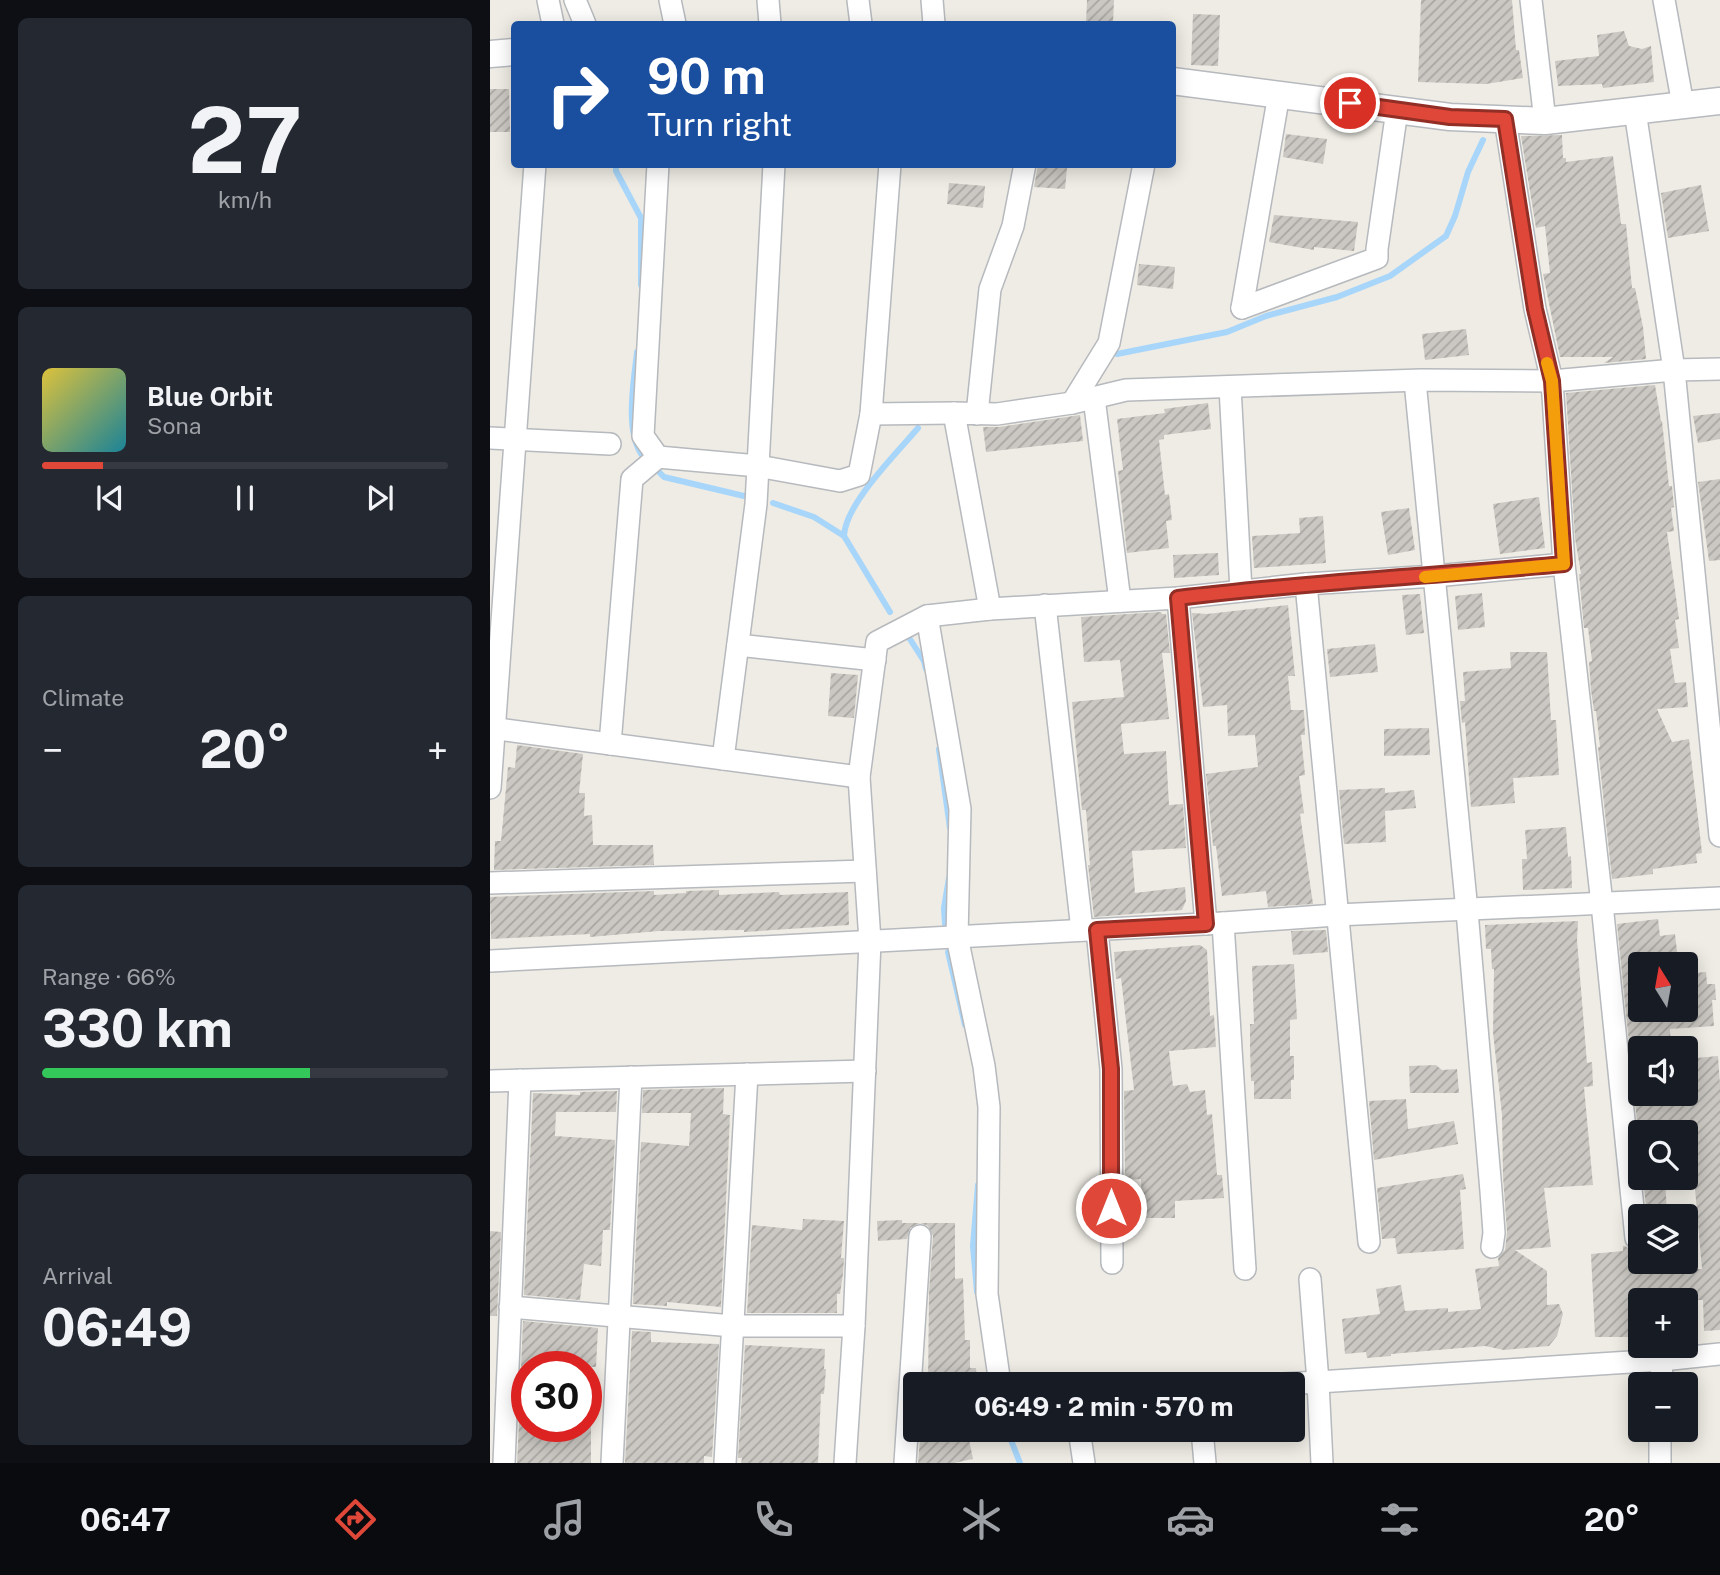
<!DOCTYPE html>
<meta charset="utf-8">
<style>
body{margin:0;font-family:"Public Sans",sans-serif;background:#242831;color:#f1f3f6;height:100vh;display:flex;flex-direction:column;font-size:26px;white-space:nowrap}
*{box-sizing:border-box;margin:0}
p{font-size:23px;color:#9ea1a6}
.icon{flex:none;width:38px;height:38px;fill:none;stroke:currentColor;stroke-width:2;stroke-linecap:round;stroke-linejoin:round}
.map{position:relative;flex:1;overflow:hidden}
.side{display:flex;flex-direction:column;gap:18px;padding:18px;background:#0d0f14;width:490px}
.side>*{flex:none}
.banner{position:absolute;left:21px;top:21px;width:665px;height:147px;border-radius:7px;box-shadow:0 4px 18px #0003;background:#1a4fa0;color:#fff;overflow:hidden}
.needle{width:46px;rotate:349deg}
.buttons{position:absolute;left:1138px;top:952px;display:grid;gap:14px}
.buttons a{display:grid;place-items:center;width:70px;height:70px;border-radius:7px;background:#171b24;box-shadow:0 4px 18px #0003;font-size:35px}
.speed{position:absolute;left:21px;top:1351px;display:flex;gap:14px;font-size:35px;font-weight:700;text-align:center}
.speed>*{display:grid;place-content:center;width:91px;height:91px;border-radius:50%;background:#171b24;box-shadow:0 4px 18px #0003;line-height:1}
.speed .limit{border:10px solid #d22;background:#fff;color:#111}
.pin{position:absolute;display:grid;place-items:center;width:60px;height:60px;color:#fff;margin:-30px;border:4px solid #fff;border-radius:50%;box-shadow:0 2px 7px #0007}
.me{position:absolute;width:77px;margin:-38px;rotate:0deg;stroke-linejoin:round;filter:drop-shadow(0 0 5px #0008)}
.turn{display:flex;align-items:center;gap:24px;height:147px;padding:0 21px;font-size:32px}
.turn .icon{width:91px;height:91px;stroke-width:2.5}
.turn b{display:block;font-size:49px;line-height:60px}
.big{font-size:52px;font-weight:700;line-height:1.1}
.side .card{flex:1;display:flex;flex-direction:column;justify-content:center;gap:10px;min-width:0;padding:0 24px;border-radius:10px;background:#242831}
.side .dial{align-items:center;gap:0}
.dial b{font-size:91px;line-height:1}
.song{display:flex;align-items:center;gap:21px}
.cover{width:84px;height:84px;border-radius:10px;background:linear-gradient(135deg,hsl(50 70% 55%),hsl(190 70% 35%))}
.played{height:7px;border-radius:4px;background:linear-gradient(90deg,#df4739 15%,#363941 15%)}
.keys{display:flex;justify-content:space-around;direction:ltr}
.heat{display:flex;justify-content:space-between;align-items:center;font-size:38px;direction:ltr}
.charge{height:10px;border-radius:5px;background:linear-gradient(90deg,#34c759 66%,#363941 0)}
.trip{position:absolute;left:413px;top:1372px;width:402px;height:70px;border-radius:7px;background:#171b24;box-shadow:0 4px 18px #0003;font-weight:700;line-height:70px;text-align:center}
.tab-bar{display:flex;height:112px;justify-content:space-around;align-items:center;background:#090b0e;color:#9ea1a6}
.tab-bar .icon{width:49px;height:49px}
.tab-bar .current{color:#df4739}
.tab-bar b{font-size:32px;color:#f1f3f6}
main{display:flex;flex:1;min-height:0}
.map>svg:first-child{display:block}
</style>
<main>
<section class="side">
<div class="card dial"><b>27</b><p>km/h</p></div>
<div class="card">
<div class="song"><i class="cover"></i><div><b>Blue Orbit</b><p>Sona</p></div></div>
<div class="played"></div>
<div class="keys"><svg class="icon" aria-label="previous" viewBox="0 0 24 24"><path d="M18 5L8 12l10 7zM5 5v14"/></svg><svg class="icon" aria-label="pause" viewBox="0 0 24 24"><path d="M8 5v14M16 5v14"/></svg><svg class="icon" aria-label="next" viewBox="0 0 24 24"><path d="M6 5l10 7-10 7zM19 5v14"/></svg></div>
</div>
<div class="card"><p>Climate</p>
<div class="heat"><a>−</a><b class="big">20°</b><a>+</a></div>
</div>
<div class="card"><p>Range · 66%</p><b class="big">330 km</b><div class="charge"></div></div>
<div class="card"><p>Arrival</p><b class="big">06:49</b></div>
</section>
<div class="map">
<svg width="1230" height="1463" viewBox="0 0 1230 1463">
<defs>
<pattern id="building-hatch" width="6" height="6" patternUnits="userSpaceOnUse" patternTransform="scale(1.75)"><rect width="6" height="6" fill="#cbc8c3"/><path d="M-1 1l2-2M0 6l6-6M5 7l2-2" fill="none" stroke="#a8a6a2"/></pattern>
</defs>
<rect width="100%" height="100%" fill="#eeece4"/>
<g fill="none" stroke-linecap="round" stroke-linejoin="round">
<g stroke="#a8d6fa" stroke-width="6">
<polyline points="126,164 126,171 151,218 151,285"/>
<path d="M147,352c-3,30 -14,85 9,108"/>
<polyline points="627,354 737,332 776,316 847,297 900,276 956,236 965,216 978,172 993,140"/>
<polyline points="164,467 174,477 254,496"/>
<polyline points="283,503 324,517 354,536"/>
<path d="M400,612l-46,-76c1,-32 53,-83 74,-108"/>
<polyline points="416,633 434,661 436,669"/>
<polyline points="449,749 460,828"/>
<polyline points="455,924 454,908 459,878"/>
<polyline points="458,952 475,1025"/>
<polyline points="487,1292 483,1246 488,1185"/>
<polyline points="517,1430 530,1463"/>
</g>
</g>
<g fill="url(#building-hatch)">
<polygon points="597,0 624,0 623,24 596,24"/>
<polygon points="931,0 1022,0 1026,50 1029,50 1033,78 996,84 928,82"/>
<polygon points="703,14 730,15 728,66 701,65"/>
<polygon points="1134,31 1139,46 1152,49 1161,46 1164,82 1113,88 1112,84 1068,86 1065,61 1109,56 1107,35"/>
<polygon points="0,89 19,89 20,132 0,132"/>
<polygon points="796,134 837,139 833,164 793,157"/>
<polygon points="1072,135 1073,158 1076,158 1076,162 1123,156 1131,224 1136,224 1142,288 1145,288 1153,327 1156,359 1114,363 1123,357 1070,357 1053,274 1060,273 1055,226 1046,228 1031,136"/>
<polygon points="548,165 577,168 575,189 544,187"/>
<polygon points="459,183 495,186 493,208 457,204"/>
<polygon points="1211,185 1219,231 1178,238 1171,193"/>
<polygon points="784,215 868,222 864,251 824,247 824,250 779,242"/>
<polygon points="649,264 685,267 683,289 647,285"/>
<polygon points="976,329 979,355 935,360 932,334"/>
<polygon points="1165,385 1171,421 1172,421 1179,486 1182,486 1184,507 1181,508 1184,531 1177,532 1189,619 1185,620 1189,648 1180,649 1185,683 1196,682 1198,707 1167,709 1182,742 1199,739 1212,853 1206,854 1207,863 1163,869 1163,874 1122,879 1108,747 1110,747 1106,711 1104,711 1101,690 1099,662 1102,661 1098,628 1094,628 1089,574 1091,574 1085,538 1076,393"/>
<polygon points="718,403 721,429 674,435 674,439 669,440 675,495 679,494 682,520 676,521 679,548 637,553 628,471 633,470 627,419 675,413 674,409"/>
<polygon points="1230,413 1230,439 1208,443 1203,416"/>
<polygon points="590,415 593,441 496,452 493,427 509,427"/>
<polygon points="1230,479 1230,560 1219,561 1208,482"/>
<polygon points="1049,497 1055,548 1010,554 1003,504"/>
<polygon points="919,508 925,550 898,555 891,512"/>
<polygon points="833,516 836,563 764,568 762,536 810,533 809,518"/>
<polygon points="728,553 729,575 684,578 683,555"/>
<polygon points="992,593 995,627 968,630 965,596"/>
<polygon points="930,594 934,633 916,635 912,595"/>
<polygon points="798,605 805,676 798,676 801,710 814,710 815,735 811,735 815,775 809,776 814,813 810,814 823,904 778,907 776,891 732,896 726,846 723,846 716,774 768,767 765,735 738,736 737,705 713,707 702,613 717,614"/>
<polygon points="671,612 672,614 676,614 680,653 672,653 679,719 631,724 634,754 676,751 679,805 693,804 696,848 642,851 645,893 695,887 696,901 692,910 604,917 598,865 600,865 596,810 592,810 582,702 634,697 630,660 594,662 591,617"/>
<polygon points="885,644 888,672 840,677 837,649"/>
<polygon points="1020,652 1057,652 1061,720 1066,720 1069,775 1023,778 1025,803 981,807 975,722 972,723 970,701 975,701 973,672 1021,668"/>
<polygon points="341,673 368,675 364,718 338,716"/>
<polygon points="939,728 940,755 894,756 894,729"/>
<polygon points="27,745 93,754 89,793 95,793 94,816 102,815 103,845 163,845 164,865 4,870 5,841 11,841 18,767 25,768"/>
<polygon points="895,788 895,793 924,790 926,808 895,811 896,842 854,844 849,790"/>
<polygon points="1076,827 1078,857 1081,856 1082,888 1033,890 1032,859 1037,859 1035,830"/>
<polygon points="229,890 229,895 289,892 290,895 358,892 359,925 254,932 254,930 169,931 100,937 100,934 1,939 0,897 164,891 164,895 196,893 196,891"/>
<polygon points="1168,919 1170,936 1185,934 1188,960 1150,964 1150,1010 1195,1010 1195,974 1216,972 1217,984 1225,984 1226,1000 1222,1000 1224,1026 1180,1029 1181,1048 1150,1048 1150,1094 1195,1094 1195,1059 1228,1056 1230,1084 1230,1330 1214,1331 1213,1300 1150,1300 1150,1337 1105,1337 1101,1254 1133,1251 1133,1246 1135,1246 1141,1250 1150,1250 1150,1262 1180,1262 1180,1270 1212,1269 1201,1143 1195,1144 1195,1132 1148,1132 1127,924"/>
<polygon points="1088,921 1087,940 1097,1063 1102,1062 1103,1086 1094,1087 1103,1185 1054,1188 1061,1247 1025,1250 1057,1271 1057,1305 1069,1304 1073,1314 1067,1336 1059,1346 1036,1348 1014,1350 995,1346 901,1354 901,1356 877,1358 876,1352 855,1354 852,1319 890,1314 886,1289 911,1285 915,1311 958,1308 958,1312 991,1309 985,1269 1009,1266 1008,1258 1015,1250 1017,1232 1013,1176 1012,1115 1003,1032 1004,969 1002,969 1001,949 996,949 995,925"/>
<polygon points="836,930 838,952 803,955 801,931"/>
<polygon points="710,945 717,950 720,1016 724,1015 726,1047 679,1051 683,1086 697,1084 700,1092 715,1090 717,1115 722,1114 727,1175 732,1175 734,1198 685,1201 685,1218 652,1218 651,1179 635,1180 634,1091 644,1090 631,978 626,979 624,952"/>
<polygon points="804,964 807,1019 800,1020 800,1056 804,1056 804,1080 801,1080 801,1099 764,1099 764,1081 761,1081 760,1046 760,1024 764,1024 762,966"/>
<polygon points="946,1065 952,1070 967,1069 969,1093 920,1093 919,1066"/>
<polygon points="234,1088 233,1114 240,1115 231,1307 177,1302 177,1306 143,1304 151,1142 199,1146 201,1113 152,1113 153,1090"/>
<polygon points="127,1091 126,1112 66,1112 65,1136 125,1140 120,1230 113,1230 111,1266 94,1264 90,1300 34,1295 43,1093 90,1095 90,1092"/>
<polygon points="916,1099 918,1129 964,1121 968,1144 884,1160 879,1101"/>
<polygon points="973,1174 976,1189 970,1190 974,1249 907,1254 905,1238 892,1239 887,1188"/>
<polygon points="1153,1178 1175,1178 1177,1214 1157,1216"/>
<polygon points="313,1219 354,1221 351,1258 354,1258 353,1274 350,1294 347,1294 347,1313 257,1313 262,1225 312,1230"/>
<polygon points="412,1220 412,1223 465,1223 465,1279 473,1278 475,1340 480,1340 480,1368 486,1368 487,1384 438,1384 439,1293 443,1236 438,1226 430,1223 420,1228 417,1239 388,1241 387,1221"/>
<polygon points="0,1231 11,1232 7,1316 0,1316"/>
<polygon points="33,1321 108,1328 106,1367 31,1367"/>
<polygon points="142,1331 161,1332 161,1342 229,1344 222,1457 214,1456 214,1463 135,1463"/>
<polygon points="255,1345 335,1349 334,1369 336,1369 334,1394 331,1394 328,1463 251,1463 252,1458 248,1458"/>
<polygon points="30,1405 37,1406 37,1426 101,1426 101,1463 27,1463"/>
<polygon points="434,1430 477,1430 483,1459 464,1463 428,1463 430,1439 435,1439"/>
</g>
<g fill="none" stroke-linecap="round" stroke-linejoin="round">
<defs>
<g id="minor">
<polyline points="58,0 63,24"/>
<polyline points="85,0 95,24"/>
<polyline points="180,0 185,24"/>
<polyline points="278,0 280,24"/>
<polyline points="368,0 371,24"/>
<polyline points="442,0 444,24"/>
<polyline points="1041,0 1055,121"/>
<polyline points="1174,0 1193,105"/>
<polyline points="1145,111 1184,370 1230,836"/>
<polyline points="168,164 153,436 168,457 268,466 350,481 369,475 381,414"/>
<polyline points="400,164 381,414 464,413"/>
<polyline points="752,308 887,258 887,249 907,110"/>
<polyline points="752,308 789,94"/>
<polyline points="925,381 977,911 1001,1191 1004,1233 1002,1247"/>
<polyline points="740,387 751,591"/>
<polyline points="604,398 630,601"/>
<polyline points="582,403 619,343 654,164"/>
<polyline points="487,414 500,289 523,226 535,164"/>
<polyline points="0,438 120,444"/>
<polyline points="1074,564 1112,904 1146,1238"/>
<polyline points="816,584 879,1242"/>
<polyline points="688,598 716,924"/>
<polyline points="555,605 592,930"/>
<polyline points="500,609 464,413 507,414 582,403 636,390 931,380 1062,381 1045,309 1015,119"/>
<polyline points="437,616 470,809 467,937 494,1066 499,1107 497,1294 510,1384"/>
<polyline points="248,645 385,660"/>
<polyline points="0,728 369,777 387,642 437,616 500,609 688,598 816,584 945,576 1074,564 1062,381 1184,370 1230,369"/>
<polyline points="120,744 142,479 168,457"/>
<polyline points="233,759 266,504 284,164"/>
<polyline points="0,788 45,164"/>
<polyline points="0,883 375,871"/>
<polyline points="733,923 755,1269"/>
<polyline points="607,930 621,1069 622,1263"/>
<polyline points="0,961 733,923 846,915 1230,898"/>
<polyline points="0,1081 375,1071"/>
<polyline points="820,1279 828,1382 1172,1360 1171,1384"/>
<polyline points="20,1307 243,1326 364,1326"/>
<polyline points="1172,1360 1230,1354"/>
<polyline points="793,1384 828,1382 832,1463"/>
<polyline points="589,1430 594,1463"/>
<polyline points="712,1430 715,1463"/>
<polyline points="14,1463 30,1080"/>
<polyline points="122,1463 141,1077"/>
<polyline points="235,1463 257,1074"/>
<polyline points="355,1463 364,1326 380,941 369,777"/>
<polyline points="415,1463 430,1236"/>
<polyline points="1170,1463 1170,1430"/>
</g>
<g id="tertiary">
<polyline points="0,54 24,52"/>
<polyline points="682,81 960,117 1055,121 1230,101"/>
</g>
</defs>
<use href="#minor" stroke="#b6b9bd" stroke-width="24"/>
<use href="#tertiary" stroke="#b6b9bd" stroke-width="29"/>
<use href="#minor" stroke="#fff" stroke-width="21"/>
<use href="#tertiary" stroke="#fff" stroke-width="26"/>
</g>
<g fill="none" stroke-linecap="round" stroke-linejoin="round">
<defs>
<path id="route" d="M621,1208v-139l-14,-139 109,-6 -28,-326c128,-16 257,-22 386,-34l-12,-183 -17,-72 -30,-190 -55,-2 -100,-14"/>
</defs>
<use href="#route" stroke="#912e25" stroke-width="18"/>
<use href="#route" stroke="#df4739" stroke-width="12"/>
<polyline stroke="#f59e0b" stroke-width="12" points="935,577 1074,564 1062,381 1057,363"/>
</g>
</svg>
<div class="buttons">
<a><svg class="needle" viewBox="-14 -14 28 28"><path d="M0-13l5 13h-10z" fill="#e53935"/><path d="M0 13l5-13h-10z" fill="#9ea1a6"/></svg></a>
<a><svg class="icon" aria-label="sound" viewBox="0 0 24 24"><path d="M4 9h4l5-4v14l-5-4H4zM17 9q2 3 0 6"/></svg></a>
<a><svg class="icon" aria-label="search" viewBox="0 0 24 24"><circle cx="10" cy="10" r="6"/><path d="M15 15l6 6"/></svg></a>
<a><svg class="icon" aria-label="layers" viewBox="0 0 24 24"><path d="M12 4l9 5-9 5-9-5zM3 14l9 5 9-5"/></svg></a>
<a>+</a>
<a>−</a>
</div>
<div class="speed"><div class="limit">30</div></div>
<div class="pin" style="left:860px;top:103px;background:#d93025"><svg class="icon" aria-label="arrive" viewBox="0 0 24 24"><path d="M6 21V4h12l-3 4 3 4H6"/></svg></div>
<svg class="me" style="left:621px;top:1208px" viewBox="-20 -20 40 40"><circle r="17" fill="#df4739" stroke="#fff" stroke-width="3"/><path d="M0-11L8 9 0 5-8 9z" fill="#fff"/></svg>
<div class="trip">06:49 · 2 min · 570 m</div>
<div class="banner">
<div class="turn"><svg class="icon" aria-label="right" viewBox="0 0 24 24"><path d="M7 20v-9h11M14 6l5 5-5 5"/></svg><div><b>90 m</b>Turn right</div></div>
</div>
</div>
</main>
<nav class="tab-bar">
<b>06:47</b>
<svg class="icon current" aria-label="directions" viewBox="0 0 24 24"><path d="M12 3l9 9-9 9-9-9zM9 14v-3h6M13 9l2 2-2 2"/></svg>
<svg class="icon" aria-label="music" viewBox="0 0 24 24"><path d="M9 18V5l10-2v13"/><circle cx="6" cy="18" r="3"/><circle cx="16" cy="16" r="3"/></svg>
<svg class="icon" aria-label="phone" viewBox="0 0 24 24"><path d="M5 4h4l2 5-3 2q2 4 5 5l2-3 5 2v4C11 20 4 13 5 4z"/></svg>
<svg class="icon" aria-label="climate" viewBox="0 0 24 24"><path d="M12 3v18M4 7l16 10M4 17L20 7"/></svg>
<svg class="icon" aria-label="car" viewBox="0 0 24 24"><path d="M5 17H2v-5l4-1 3-4h7l3 4 3 1v5h-3M9 17h6M6 11h13"/><circle cx="7" cy="17" r="2"/><circle cx="17" cy="17" r="2"/></svg>
<svg class="icon" aria-label="filters" viewBox="0 0 24 24"><path d="M4 7h16M4 17h16"/><circle cx="9" cy="7" r="2"/><circle cx="15" cy="17" r="2"/></svg>
<b>20°</b>
</nav>
